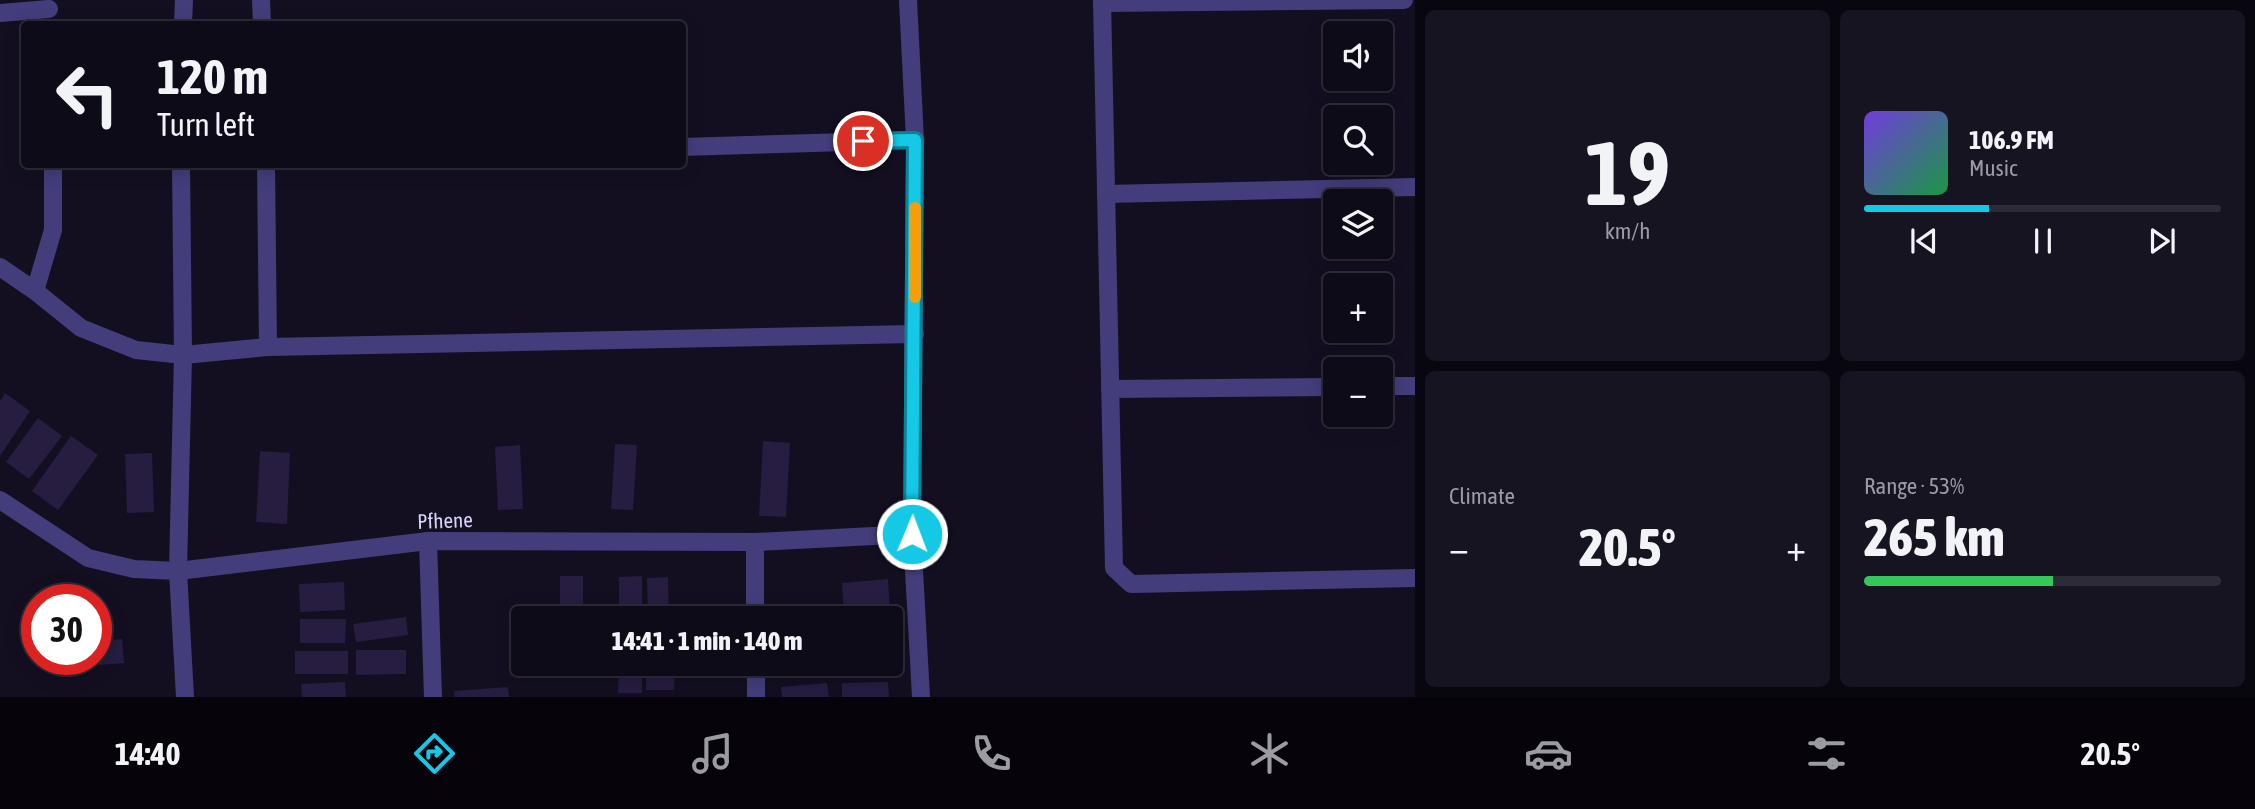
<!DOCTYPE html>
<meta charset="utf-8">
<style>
body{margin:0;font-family:"Asap Condensed",sans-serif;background:#171422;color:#f1f3f6;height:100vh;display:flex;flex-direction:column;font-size:26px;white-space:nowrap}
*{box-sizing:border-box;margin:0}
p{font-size:23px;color:#9b9ba2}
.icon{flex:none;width:38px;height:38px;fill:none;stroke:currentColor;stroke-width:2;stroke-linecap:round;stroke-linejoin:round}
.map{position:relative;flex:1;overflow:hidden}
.side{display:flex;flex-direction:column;gap:10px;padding:10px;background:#08060e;width:840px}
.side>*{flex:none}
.hud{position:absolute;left:21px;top:21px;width:665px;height:147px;border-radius:7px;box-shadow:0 4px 18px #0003,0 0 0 2px #2e2b38;background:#0e0b19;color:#f1f3f6;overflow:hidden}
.fabs{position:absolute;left:1323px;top:21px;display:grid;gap:14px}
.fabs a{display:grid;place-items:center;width:70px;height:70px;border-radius:7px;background:#0e0b19;box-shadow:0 4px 18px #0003,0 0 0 2px #2e2b38;font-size:35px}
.speed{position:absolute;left:21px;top:584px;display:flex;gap:14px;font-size:35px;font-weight:700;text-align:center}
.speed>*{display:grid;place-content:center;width:91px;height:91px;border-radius:50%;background:#0e0b19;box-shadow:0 4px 18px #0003,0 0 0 2px #2e2b38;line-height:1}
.speed .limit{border:10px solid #d22;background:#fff;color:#111}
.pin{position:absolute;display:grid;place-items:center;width:60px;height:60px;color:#fff;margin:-30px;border:4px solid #fff;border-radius:50%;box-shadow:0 2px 7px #0007}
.me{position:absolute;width:77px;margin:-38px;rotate:1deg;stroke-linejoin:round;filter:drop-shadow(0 0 5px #0008)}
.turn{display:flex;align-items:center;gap:24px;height:147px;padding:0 21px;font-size:32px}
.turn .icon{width:91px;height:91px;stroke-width:2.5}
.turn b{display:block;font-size:49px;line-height:60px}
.big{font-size:52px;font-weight:800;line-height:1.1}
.side .widget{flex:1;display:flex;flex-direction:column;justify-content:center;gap:10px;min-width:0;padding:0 24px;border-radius:10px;background:#171422}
.side .dial{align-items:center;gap:0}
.dial b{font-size:91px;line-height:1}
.song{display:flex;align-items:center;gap:21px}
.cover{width:84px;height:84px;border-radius:10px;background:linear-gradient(135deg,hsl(260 70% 55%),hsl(140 70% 35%))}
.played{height:7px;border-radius:4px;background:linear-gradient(90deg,#14c8e6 35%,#2e2b38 35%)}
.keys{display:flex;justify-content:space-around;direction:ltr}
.heat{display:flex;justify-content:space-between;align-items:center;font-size:38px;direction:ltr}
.charge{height:10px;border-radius:5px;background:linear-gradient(90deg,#34c759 53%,#2e2b38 0)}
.side .tiles{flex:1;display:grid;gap:10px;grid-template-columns:repeat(2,1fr)}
.trip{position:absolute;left:511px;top:606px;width:392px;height:70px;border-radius:7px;background:#0e0b19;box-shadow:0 4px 18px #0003,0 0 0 2px #2e2b38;font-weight:800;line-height:70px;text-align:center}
.menu{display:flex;height:112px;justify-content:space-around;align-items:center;background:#06040a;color:#9b9ba2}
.menu .icon{width:49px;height:49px}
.menu .selected{color:#14c8e6}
.menu b{font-size:32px;color:#f1f3f6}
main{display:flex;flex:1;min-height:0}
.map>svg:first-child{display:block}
</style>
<main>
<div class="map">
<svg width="1415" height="697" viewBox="0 0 1415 697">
<rect width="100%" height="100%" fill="#130f21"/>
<g fill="#261d40">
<polygon points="5,393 30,411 0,456 0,401"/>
<polygon points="38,418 62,436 29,479 6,462"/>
<polygon points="71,436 98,455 58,510 32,491"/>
<polygon points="763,441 790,443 786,517 759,516"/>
<polygon points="615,444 637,445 633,510 611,509"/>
<polygon points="520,445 523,509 498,510 495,447"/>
<polygon points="260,451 290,453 287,524 256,522"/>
<polygon points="152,453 154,512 127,513 125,454"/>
<rect x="560" y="576" width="23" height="42"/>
<polygon points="642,576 642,618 619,618 619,577"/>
<polygon points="668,577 669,618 648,618 647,578"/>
<polygon points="888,579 890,612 844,616 842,583"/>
<polygon points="344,582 345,610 300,612 299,584"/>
<polygon points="406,617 408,635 356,642 353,624"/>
<polygon points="300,619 346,619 345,643 300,643"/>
<polygon points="122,639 124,663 73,667 72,660 96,660 96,641"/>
<polygon points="356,650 406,650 406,674 356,675"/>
<rect x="295" y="651" width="53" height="23"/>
<polygon points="619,663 642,663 642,693 618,693"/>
<polygon points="647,663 675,663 674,690 646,690"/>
<polygon points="345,682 346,697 302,697 301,684"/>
<polygon points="888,682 889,697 842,697 842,683"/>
<polygon points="827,683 829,697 782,697 781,687"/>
<polygon points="508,687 509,697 455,697 454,691"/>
</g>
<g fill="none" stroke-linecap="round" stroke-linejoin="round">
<g stroke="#433e7b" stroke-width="18">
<polyline points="261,0 262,24"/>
<polyline points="908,0 915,140 912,534 921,697"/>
<polyline points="1102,0 1114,568 1131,584 1415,578"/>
<polyline points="1102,3 1404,0"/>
<polyline points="0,13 49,9"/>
<polyline points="183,24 184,0"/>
<polyline points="682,147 915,140"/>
<polyline points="181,164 183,355 178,571 185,697"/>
<polyline points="266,164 268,347"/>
<polyline points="1106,194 1415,187"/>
<polyline points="0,267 35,291 81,328 136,350 183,355 268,347 915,334"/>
<polyline points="35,291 53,230 53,164"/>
<polyline points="1381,386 1415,386"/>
<polyline points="1110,389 1335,387"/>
<polyline points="0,500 88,558 134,569 178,571 428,541 755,542 912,534"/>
<polyline points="428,541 433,697"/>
<polyline points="755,542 755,618"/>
<polyline points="756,663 756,697"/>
</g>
</g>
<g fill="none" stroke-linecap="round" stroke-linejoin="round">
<defs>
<polyline id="route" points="863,141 915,140 912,534"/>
</defs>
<use href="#route" stroke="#0d8296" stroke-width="18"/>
<use href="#route" stroke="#14c8e6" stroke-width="12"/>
<polyline stroke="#f59e0b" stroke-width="12" points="915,208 915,297"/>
</g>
<g text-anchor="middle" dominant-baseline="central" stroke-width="7" stroke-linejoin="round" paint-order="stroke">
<g font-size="21" fill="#d9d3fb" stroke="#130f21">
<text transform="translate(445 520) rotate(-2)">Pfhene</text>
</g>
</g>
</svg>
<div class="fabs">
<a><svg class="icon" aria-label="sound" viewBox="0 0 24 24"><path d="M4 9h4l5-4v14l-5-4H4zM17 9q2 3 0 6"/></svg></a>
<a><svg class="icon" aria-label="search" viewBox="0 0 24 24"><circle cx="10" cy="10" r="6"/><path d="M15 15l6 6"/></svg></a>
<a><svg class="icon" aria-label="layers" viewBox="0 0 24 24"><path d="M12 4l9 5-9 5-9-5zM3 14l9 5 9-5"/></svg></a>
<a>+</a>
<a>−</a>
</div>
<div class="speed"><div class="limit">30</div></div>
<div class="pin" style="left:863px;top:141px;background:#d93025"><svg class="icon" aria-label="arrive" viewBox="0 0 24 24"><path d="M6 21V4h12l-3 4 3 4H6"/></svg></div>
<svg class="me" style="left:912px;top:534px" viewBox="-20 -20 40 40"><circle r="17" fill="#14c8e6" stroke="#fff" stroke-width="3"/><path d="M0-11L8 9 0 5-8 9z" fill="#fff"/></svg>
<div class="trip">14:41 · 1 min · 140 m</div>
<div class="hud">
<div class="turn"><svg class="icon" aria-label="left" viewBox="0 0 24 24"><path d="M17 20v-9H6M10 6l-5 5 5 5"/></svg><div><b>120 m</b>Turn left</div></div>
</div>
</div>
<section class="side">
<div class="tiles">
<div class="widget dial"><b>19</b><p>km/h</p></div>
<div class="widget">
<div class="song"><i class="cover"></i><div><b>106.9 FM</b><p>Music</p></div></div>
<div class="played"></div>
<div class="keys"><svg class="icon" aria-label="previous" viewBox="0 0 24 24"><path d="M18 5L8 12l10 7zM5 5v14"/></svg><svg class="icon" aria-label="pause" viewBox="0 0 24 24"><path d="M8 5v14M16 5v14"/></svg><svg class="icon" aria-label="next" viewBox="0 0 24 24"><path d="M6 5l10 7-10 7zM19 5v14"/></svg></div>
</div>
<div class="widget"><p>Climate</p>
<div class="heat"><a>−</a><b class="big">20.5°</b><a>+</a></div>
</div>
<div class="widget"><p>Range · 53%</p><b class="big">265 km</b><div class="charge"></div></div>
</div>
</section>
</main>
<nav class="menu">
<b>14:40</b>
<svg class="icon selected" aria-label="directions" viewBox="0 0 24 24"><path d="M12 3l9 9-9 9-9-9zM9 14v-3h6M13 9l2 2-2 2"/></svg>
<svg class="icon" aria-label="music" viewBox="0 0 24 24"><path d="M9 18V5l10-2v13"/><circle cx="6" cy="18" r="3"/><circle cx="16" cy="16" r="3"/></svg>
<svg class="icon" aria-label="phone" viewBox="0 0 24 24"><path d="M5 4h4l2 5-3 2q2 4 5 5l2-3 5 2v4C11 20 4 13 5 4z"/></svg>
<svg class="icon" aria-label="climate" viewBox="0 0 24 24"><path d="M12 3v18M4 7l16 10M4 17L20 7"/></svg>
<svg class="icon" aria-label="car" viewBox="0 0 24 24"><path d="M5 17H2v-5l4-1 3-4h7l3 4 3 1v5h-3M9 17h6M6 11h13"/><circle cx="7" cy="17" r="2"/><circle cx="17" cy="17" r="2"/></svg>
<svg class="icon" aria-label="filters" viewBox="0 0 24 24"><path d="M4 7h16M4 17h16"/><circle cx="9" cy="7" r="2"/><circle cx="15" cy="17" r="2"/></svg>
<b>20.5°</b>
</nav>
